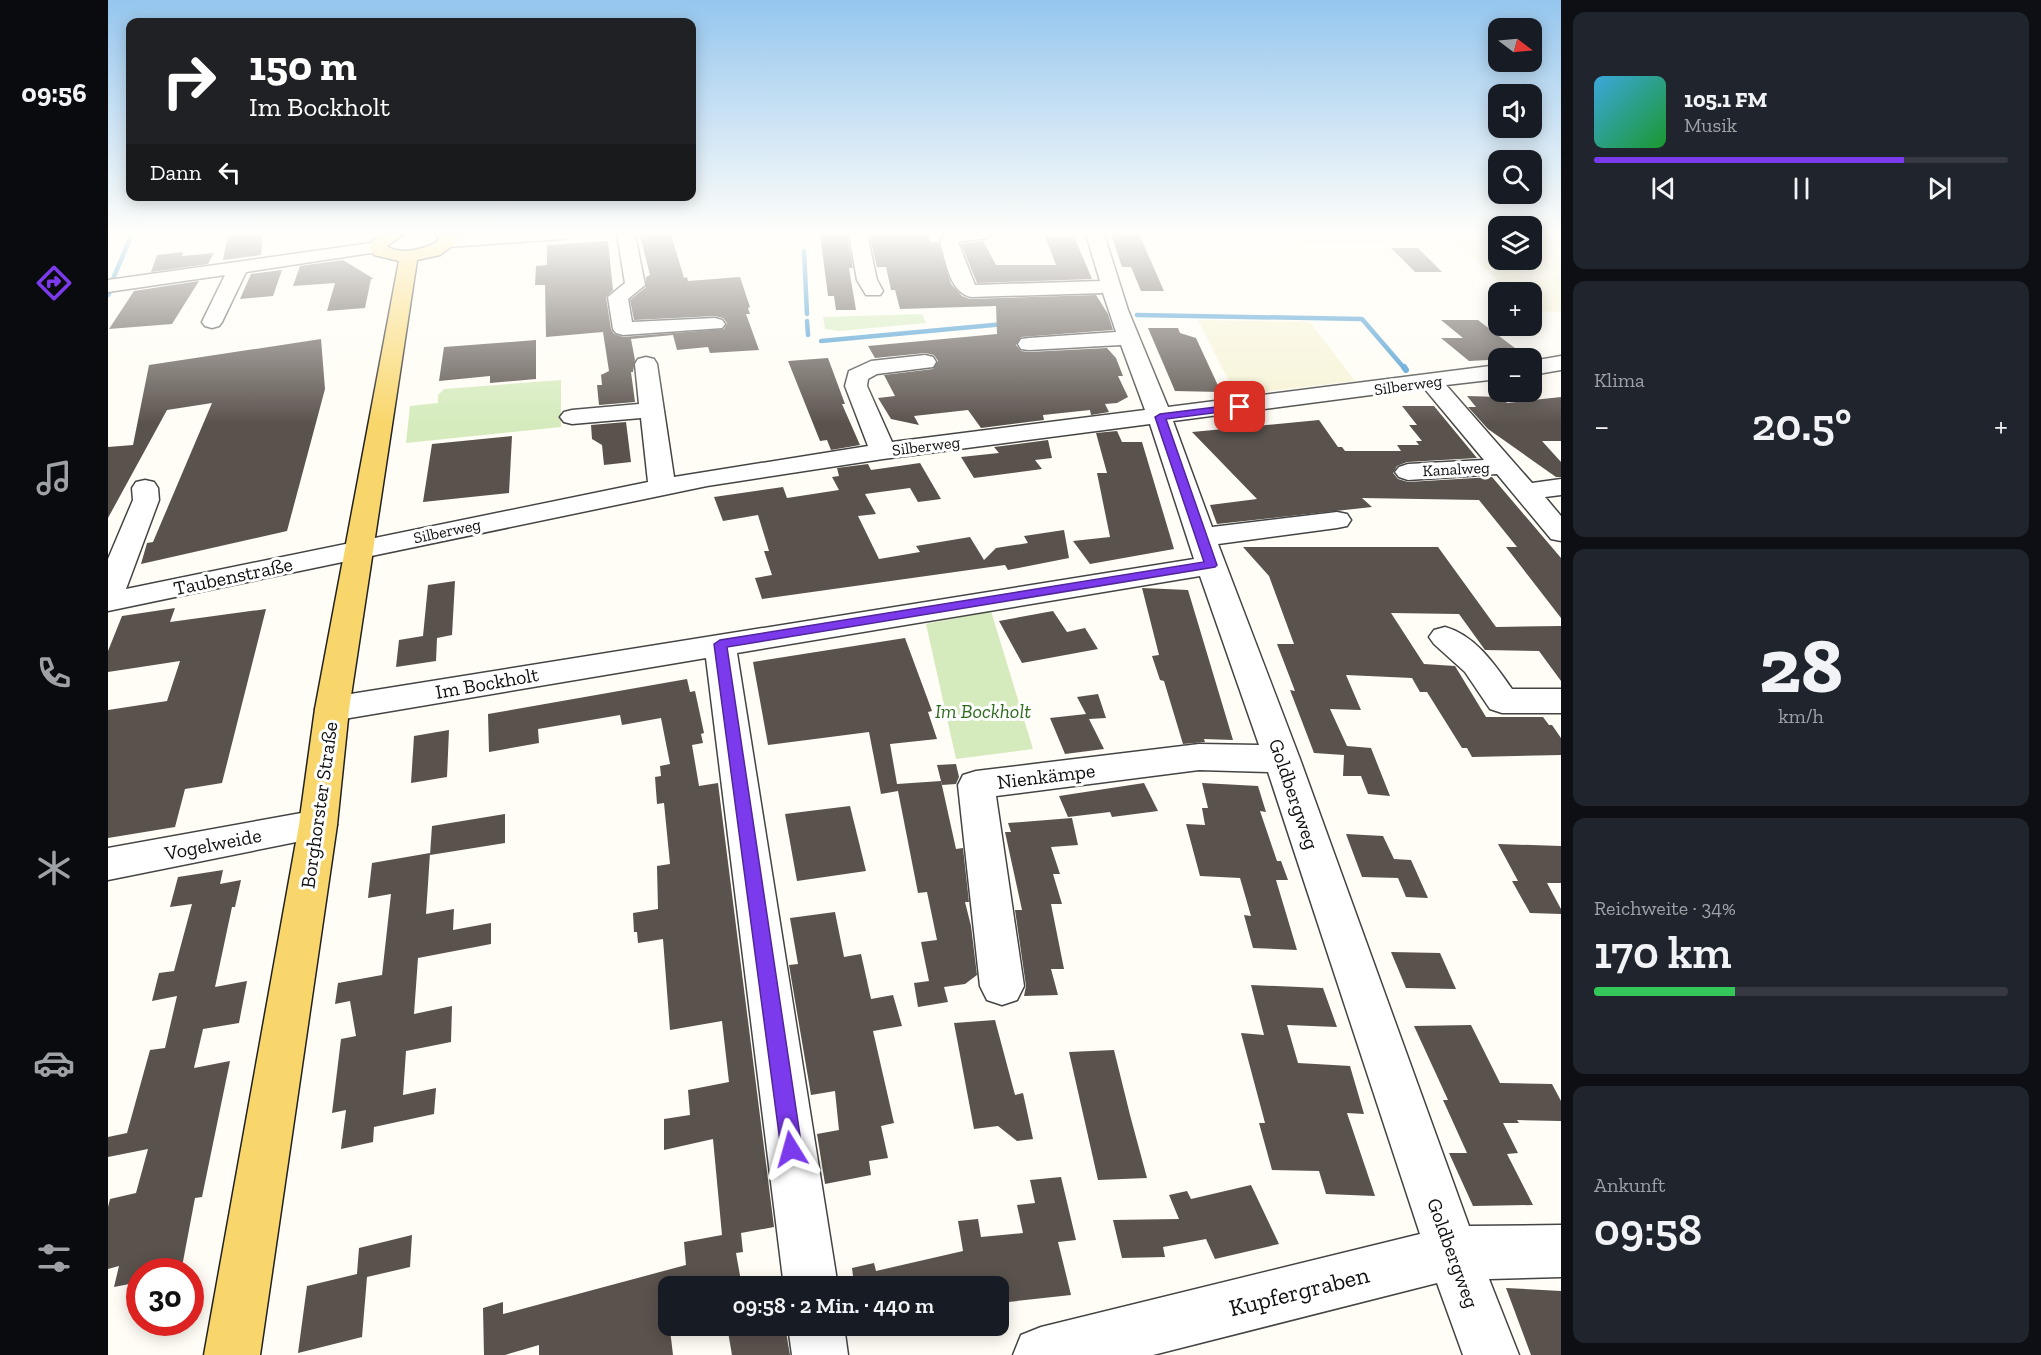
<!DOCTYPE html>
<html lang="de">
<meta charset="utf-8">
<style>
body{margin:0;font-family:"Zilla Slab",serif;background:#20242c;color:#f1f3f6;height:100vh;display:flex;flex-direction:column;font-size:22px;white-space:nowrap}
*{box-sizing:border-box;margin:0}
p{font-size:20px;color:#9ea1a6}
.icon{flex:none;width:33px;height:33px;fill:none;stroke:currentColor;stroke-width:2;stroke-linecap:round;stroke-linejoin:round}
.map{position:relative;flex:1;overflow:hidden}
.panel{display:flex;flex-direction:column;gap:12px;padding:12px;background:#0d0f14;width:480px}
.panel>*{flex:none}
.banner{position:absolute;left:18px;top:18px;width:570px;height:183px;border-radius:12px;box-shadow:0 3px 15px #0003;background:#202124;color:#fff;overflow:hidden}
.needle{width:39px;rotate:106deg}
.controls{position:absolute;left:1380px;top:18px;display:grid;gap:12px}
.controls a{display:grid;place-items:center;width:54px;height:54px;border-radius:12px;background:#171b24;box-shadow:0 3px 15px #0003;font-size:30px}
.speed{position:absolute;left:18px;top:1258px;display:flex;gap:12px;font-size:30px;font-weight:700;text-align:center}
.speed>*{display:grid;place-content:center;width:78px;height:78px;border-radius:50%;background:#171b24;box-shadow:0 3px 15px #0003;line-height:1}
.speed .limit{border:9px solid #d22;background:#fff;color:#111}
.pin{position:absolute;display:grid;place-items:center;width:51px;height:51px;color:#fff;margin:-26px;border-radius:12px;box-shadow:0 3px 9px #0006}
.me{position:absolute;width:66px;margin:-33px;rotate:352deg;stroke-linejoin:round;filter:drop-shadow(0 0 4px #0008)}
.turn{display:flex;align-items:center;gap:21px;height:126px;padding:0 24px;font-size:27px}
.turn .icon{width:78px;height:78px;stroke-width:2.5}
.turn b{display:block;font-size:42px;line-height:51px}
.then{display:flex;align-items:center;height:57px;padding:0 24px;background:#0003;gap:12px;font-size:22px}
.big{font-size:45px;font-weight:600;line-height:1.1}
.panel .widget{flex:1;display:flex;flex-direction:column;justify-content:center;gap:9px;min-width:0;padding:0 21px;border-radius:12px;background:#20242c}
.panel .dial{align-items:center;gap:0}
.dial b{font-size:78px;line-height:1}
.song{display:flex;align-items:center;gap:18px}
.cover{width:72px;height:72px;border-radius:9px;background:linear-gradient(135deg,hsl(200 70% 55%),hsl(130 70% 35%))}
.played{height:6px;border-radius:3px;background:linear-gradient(90deg,#7c3aed 75%,#363941 75%)}
.keys{display:flex;justify-content:space-around;direction:ltr}
.heat{display:flex;justify-content:space-between;align-items:center;font-size:33px;direction:ltr}
.charge{height:9px;border-radius:4px;background:linear-gradient(90deg,#34c759 34%,#363941 0)}
.trip{position:absolute;left:550px;top:1276px;width:351px;height:60px;border-radius:12px;background:#171b24;box-shadow:0 3px 15px #0003;font-weight:600;line-height:60px;text-align:center}
main{display:flex;flex:1;min-height:0}
.tabs{display:flex;flex-direction:column;width:108px;justify-content:space-around;align-items:center;background:#090b0e;color:#9ea1a6}
.tabs .icon{width:42px;height:42px}
.tabs .active{color:#7c3aed}
.tabs b{font-size:27px;color:#f1f3f6}
.map>svg:first-child{display:block}
</style>
<main>
<nav class="tabs">
<b>09:56</b>
<svg class="icon active" aria-label="directions" viewBox="0 0 24 24"><path d="M12 3l9 9-9 9-9-9zM9 14v-3h6M13 9l2 2-2 2"/></svg>
<svg class="icon" aria-label="music" viewBox="0 0 24 24"><path d="M9 18V5l10-2v13"/><circle cx="6" cy="18" r="3"/><circle cx="16" cy="16" r="3"/></svg>
<svg class="icon" aria-label="phone" viewBox="0 0 24 24"><path d="M5 4h4l2 5-3 2q2 4 5 5l2-3 5 2v4C11 20 4 13 5 4z"/></svg>
<svg class="icon" aria-label="climate" viewBox="0 0 24 24"><path d="M12 3v18M4 7l16 10M4 17L20 7"/></svg>
<svg class="icon" aria-label="car" viewBox="0 0 24 24"><path d="M5 17H2v-5l4-1 3-4h7l3 4 3 1v5h-3M9 17h6M6 11h13"/><circle cx="7" cy="17" r="2"/><circle cx="17" cy="17" r="2"/></svg>
<svg class="icon" aria-label="filters" viewBox="0 0 24 24"><path d="M4 7h16M4 17h16"/><circle cx="9" cy="7" r="2"/><circle cx="15" cy="17" r="2"/></svg>
</nav>
<div class="map">
<svg width="1453" height="1355" viewBox="0 0 1453 1355">
<rect width="100%" height="100%" fill="#fffdf5"/>
<g fill="#f6f3d4">
<polygon points="1187,234 1321,234 1334,246 1195,243"/>
<polygon points="1337,234 1390,234 1390,260 1424,260 1424,234 1453,234 1453,312 1425,311 1424,292 1403,292"/>
<polygon points="1090,320 1202,322 1247,381 1128,395"/>
</g>
<g fill="#d5ebbd">
<polygon points="814,314 818,323 731,331 717,329 715,317"/>
<polygon points="453,380 453,427 298,443 302,406 330,403 330,395 336,389"/>
<polygon points="883,611 925,749 848,759 818,624"/>
</g>
<g fill="none" stroke-linecap="round" stroke-linejoin="round">
<g stroke="#3f96cf" stroke-width="4.5">
<polyline points="696,251 699,314"/>
<polyline points="2,286 24,234"/>
<polyline points="0,295 2,292"/>
<polyline points="1029,315 1254,319 1297,369"/>
<polyline points="699,321 700,335"/>
<polyline points="713,341 896,324"/>
</g>
<polyline stroke="#3f96cf" stroke-width="6" points="1296,367 1298,370"/>
</g>
<g fill="#5a524d">
<polygon points="120,234 155,234 153,255 115,260"/>
<polygon points="563,234 576,278 579,277 580,281 632,277 642,307 640,308 642,314 638,314 651,350 602,353 600,347 569,350 565,335 523,339 527,360 525,372 523,372 527,402 491,405 489,385 494,385 493,375 501,371 495,332 438,337 437,285 427,285 428,266 439,265 439,245 500,241 505,290 498,297 503,329 506,334 515,337 616,329 619,323 615,318 607,316 526,320 522,300 538,287 538,277 542,275 532,235"/>
<polygon points="712,234 739,234 745,268 741,268 748,310 728,310 726,296 720,296"/>
<polygon points="761,234 820,234 822,242 830,242 843,284 854,296 862,299 988,295 1000,314 1005,330 913,337 908,345 913,351 921,352 999,348 1008,358 1015,376 1010,376 1020,397 1009,403 997,404 1001,412 983,415 982,410 935,415 936,420 873,428 860,410 806,416 811,425 783,419 770,398 787,396 776,375 825,369 830,361 826,355 817,353 767,358 760,346 889,334 888,306 792,309 787,290 783,290 778,267 769,267"/>
<polygon points="1003,234 1031,234 1056,291 1033,291 1023,267 1014,267"/>
<polygon points="937,236 966,236 984,279 869,283 853,244 875,241 888,265 948,265"/>
<polygon points="1283,248 1310,248 1334,272 1307,272"/>
<polygon points="75,252 74,256 106,253 100,264 43,272 49,255"/>
<polygon points="235,260 266,279 263,279 257,308 219,311 227,283 185,286 192,266"/>
<polygon points="174,270 165,296 132,299 143,274"/>
<polygon points="91,281 64,324 1,329 26,291"/>
<polygon points="1333,320 1370,320 1420,358 1361,361 1333,338 1355,338"/>
<polygon points="1040,328 1070,328 1072,333 1088,338 1113,392 1067,391"/>
<polygon points="213,339 217,389 179,531 33,564 39,543 45,542 104,403 59,410 0,518 0,447 25,445 41,365"/>
<polygon points="428,340 428,379 382,383 382,376 331,381 336,347"/>
<polygon points="720,358 737,404 734,404 752,445 723,450 719,440 712,441 680,361"/>
<polygon points="1359,396 1393,397 1399,403 1453,397 1453,441 1434,441 1453,462 1453,477 1448,477 1380,429 1360,407 1368,407"/>
<polygon points="1294,406 1326,406 1369,458 1299,462 1289,466 1285,473 1290,479 1300,482 1384,477 1453,558 1453,618 1398,547 1409,547 1371,500 1254,498 1264,507 1109,524 1102,505 1149,499 1084,432 1211,420 1230,447 1234,447 1237,451 1293,451 1289,445 1311,445 1308,441 1314,441 1301,425 1309,425"/>
<polygon points="518,422 523,462 496,465 494,445 484,439 483,425"/>
<polygon points="1009,431 1014,442 1034,442 1066,549 982,564 965,541 1002,537 989,473 999,473 988,433"/>
<polygon points="404,436 401,493 315,502 324,444"/>
<polygon points="940,440 944,458 927,460 934,469 866,478 853,457 891,453 886,447"/>
<polygon points="812,463 833,499 810,502 802,488 757,494 768,514 750,516 771,559 812,552 808,546 862,537 876,560 888,548 920,543 916,536 956,530 961,558 900,570 897,565 654,599 647,578 664,575 656,551 661,551 650,515 615,521 606,497 675,487 679,498 731,490 724,477 731,476 729,468 760,464 763,470"/>
<polygon points="1135,547 1330,547 1388,627 1453,626 1453,681 1431,651 1377,650 1351,614 1283,613 1316,664 1347,666 1378,717 1435,717 1441,725 1444,725 1453,738 1453,755 1364,757 1359,748 1354,748 1319,692 1312,692 1304,678 1238,675 1253,710 1222,709 1239,746 1263,748 1282,796 1260,794 1253,776 1235,776 1236,755 1206,753 1182,690 1187,691 1169,644 1186,644 1161,576"/>
<polygon points="347,581 344,635 329,638 328,661 288,667 291,640 315,636 320,585"/>
<polygon points="1034,588 1080,590 1125,740 1096,739 1097,742 1075,744 1056,681 1052,680 1044,656 1051,655"/>
<polygon points="67,608 62,622 158,609 114,783 77,789 67,827 0,838 0,710 59,701 72,661 0,672 0,651 14,616"/>
<polygon points="945,611 959,632 977,628 990,649 914,663 891,621"/>
<polygon points="797,638 824,711 820,712 829,739 782,744 789,784 833,781 848,849 855,848 861,902 857,902 863,926 869,975 857,984 836,987 840,1002 810,1007 806,983 821,981 813,942 829,940 819,892 810,893 790,791 773,794 761,732 660,745 645,662"/>
<polygon points="579,679 582,692 587,691 596,733 593,734 595,743 584,745 591,786 610,783 666,1227 633,1233 635,1252 628,1253 634,1287 557,1287 565,1355 431,1355 431,1345 397,1355 376,1355 375,1308 395,1302 395,1314 578,1265 576,1242 614,1235 605,1139 556,1150 556,1119 582,1115 580,1090 621,1082 614,1021 562,1030 555,939 530,943 529,932 526,932 525,913 550,909 549,866 562,864 556,803 549,804 547,777 553,776 552,766 562,764 553,718 514,725 512,715 430,729 431,743 381,752 380,714"/>
<polygon points="990,694 998,718 981,719 996,749 957,754 942,718 978,714 969,697"/>
<polygon points="341,730 339,777 303,783 306,736"/>
<polygon points="848,764 851,777 848,784 834,785 829,765"/>
<polygon points="1036,783 1050,811 1004,817 1002,812 960,817 951,796"/>
<polygon points="1094,783 1150,786 1158,812 1152,811 1169,861 1173,861 1180,880 1168,880 1189,950 1145,948 1136,915 1143,916 1132,878 1092,876 1078,824 1097,825 1094,808 1100,808"/>
<polygon points="742,806 758,871 689,881 677,814"/>
<polygon points="397,814 397,843 322,855 324,826"/>
<polygon points="964,818 970,845 943,847 952,874 945,874 954,904 943,904 956,969 943,969 950,995 916,996 918,986 907,910 914,910 897,832 903,832 900,823"/>
<polygon points="1238,834 1275,836 1286,859 1303,860 1320,898 1298,897 1290,878 1254,877"/>
<polygon points="1390,844 1453,846 1453,883 1439,883 1453,909 1453,914 1422,913 1404,881 1410,881"/>
<polygon points="322,853 318,914 346,909 345,930 383,923 383,944 310,958 306,1014 344,1006 343,1042 298,1051 295,1095 328,1088 326,1114 266,1127 265,1142 233,1149 238,1110 224,1113 233,1039 248,1036 242,1001 227,1004 230,983 274,975 283,894 260,898 264,863"/>
<polygon points="115,870 112,884 133,880 127,907 124,907 107,987 139,981 131,1023 95,1029 86,1068 122,1061 94,1197 87,1198 73,1272 32,1272 32,1282 6,1287 11,1266 0,1269 0,1207 2,1199 28,1193 40,1149 0,1157 0,1137 19,1133 42,1050 57,1048 69,996 44,1001 51,973 66,971 84,904 62,907 70,877"/>
<polygon points="727,912 736,957 753,954 763,999 785,995 794,1026 765,1031 786,1123 773,1126 780,1158 761,1161 763,1175 717,1184 709,1134 731,1130 727,1091 703,1095 681,965 690,964 682,918"/>
<polygon points="1283,952 1332,953 1348,989 1298,988"/>
<polygon points="1143,985 1215,988 1229,1027 1179,1025 1190,1063 1242,1066 1256,1114 1239,1113 1267,1196 1218,1194 1211,1171 1164,1170 1151,1123 1157,1123 1133,1033 1156,1035"/>
<polygon points="887,1020 907,1095 915,1093 925,1139 909,1141 890,1126 866,1129 846,1023"/>
<polygon points="1363,1025 1392,1083 1444,1084 1453,1101 1453,1121 1409,1120 1411,1123 1395,1123 1410,1153 1399,1154 1425,1205 1365,1206 1341,1153 1359,1153 1335,1100 1340,1100 1306,1026"/>
<polygon points="1006,1050 1022,1115 1039,1178 990,1180 961,1052"/>
<polygon points="953,1177 968,1240 950,1242 963,1295 891,1303 891,1287 734,1287 733,1278 745,1276 744,1268 766,1263 768,1271 855,1251 850,1221 870,1219 873,1237 915,1233 909,1205 927,1203 922,1180"/>
<polygon points="1143,1185 1171,1244 1107,1259 1098,1239 1055,1247 1057,1257 1014,1258 1005,1220 1071,1219 1061,1195 1079,1191 1083,1199"/>
<polygon points="304,1235 302,1267 259,1277 254,1337 190,1353 199,1286 249,1274 251,1248"/>
<polygon points="1398,1288 1453,1291 1453,1355 1423,1355"/>
<polygon points="619,1326 677,1326 682,1355 624,1355"/>
</g>
<g fill="none" stroke-linecap="round" stroke-linejoin="round">
<defs>
<g id="minor">
<polygon points="372,234 465,234 456,239 340,247 334,246 331,242 334,238"/>
<polygon points="509,234 527,234 537,285 520,299 524,322 607,318 614,320 617,324 614,328 515,335 508,333 505,329 500,297 517,283"/>
<polygon points="741,234 759,234 769,280 775,291 772,295 758,295 749,280"/>
<path d="M837,234h45l-3,4 -29,4 17,43 125,-4 -14,-47h18l24,76 40,97 330,-42v14l-52,6 86,98 29,-4v16l-16,2 16,19v25l-10,-2 -54,-65 -89,6 -9,-3 -4,-5 4,-5 9,-3 76,-4 -60,-72 -251,33 39,106 125,-15 10,2 4,6 -4,6 -10,2 -119,16 82,215 169,467 92,-1v52l-72,2 30,76h-56l-26,-72 -284,72h-140l8,-20 20,-8 379,-93 -152,-462 -69,-2 -203,26 28,190 -7,14 -15,5 -15,-5 -7,-14 -22,-201 5,-10 13,-4 223,-27 60,1 -59,-169 -463,77 101,634h-54l-78,-629 -374,63 -12,-4 -5,-8 5,-8 12,-4 862,-138 -44,-135 -267,35 -176,27 -599,125v-52l25,-59 -1,-12 4,-6 9,-2 9,2 4,6 1,12 -33,89 522,-107 -7,-64 -69,6 -8,-2 -4,-5 4,-5 8,-2 67,-6 -4,-40 3,-5 8,-2 8,2 3,5 17,113 194,-31 -23,-60 4,-15 22,-10 54,-6 8,2 3,5 -3,5 -56,7 -9,5 -1,7 25,56 253,-32 -24,-65 -92,5 -8,-1 -3,-5 3,-5 8,-1 87,-6 -13,-39 -132,4c-22,-5 -25,-36 -31,-55z"/>
<polygon points="270,242 276,243 279,247 276,251 138,272 114,322 111,326 104,328 97,326 94,322 117,275 0,292 0,280"/>
<polygon points="1453,356 1453,370 1424,375 1424,361"/>
<path d="M1337,627c30,8 50,38 67,62h49v24h-59l-12,-4 -25,-37 -31,-28 -5,-7 5,-7z"/>
<polygon points="210,810 223,815 229,825 223,835 0,880 0,848"/>
<polygon points="680,1326 736,1326 740,1355 684,1355"/>
</g>
<path id="major" d="M273,234h23l-17,12c12,10 40,3 52,-6l-3,-6h18l3,8 -17,13 -23,5 -68,449 -12,116 -77,530h-56l95,-530 16,-116 84,-448 -25,-6 -5,-8 1,-4z"/>
</defs>
<use href="#minor" stroke="#444" stroke-width="3"/>
<use href="#major" stroke="#222" stroke-width="3"/>
<use href="#minor" fill="#fff" fill-rule="evenodd"/>
<use href="#major" fill="#f9d66b" fill-rule="evenodd"/>
</g>
<linearGradient id="sky" x2="0" y2="1"><stop stop-color="#95c6ee"/><stop offset="0.55" stop-color="#fffefa"/><stop offset="1" stop-color="#fffefa" stop-opacity="0"/></linearGradient>
<rect width="1453" height="424" fill="url(#sky)"/>
<polygon fill="#7c3aed" stroke="#51269a" stroke-width="1.5" points="1132,404 1137,407 1135,409 1058,419 1109,565 1107,567 619,647 694,1149 691,1157 683,1159 676,1157 673,1149 606,644 612,640 1096,562 1047,417 1052,414"/>
<g text-anchor="middle" dominant-baseline="central" stroke-width="6" stroke-linejoin="round" paint-order="stroke">
<g font-size="16" fill="#111" stroke="#fff">
<text transform="translate(1300 385) rotate(-8)">Silberweg</text>
<text transform="translate(818 446) rotate(-7)">Silberweg</text>
<text transform="translate(1348 469) rotate(-3)">Kanalweg</text>
<text transform="translate(339 531) rotate(-12)">Silberweg</text>
</g>
<g font-size="20" fill="#111" stroke="#fff">
<text transform="translate(125 576) rotate(-12)">Taubenstraße</text>
<text transform="translate(379 683) rotate(-10)">Im Bockholt</text>
<text transform="translate(938 776) rotate(-7)">Nienkämpe</text>
<text transform="translate(1186 794) rotate(71)">Goldbergweg</text>
<text transform="translate(211 805) rotate(-82)">Borghorster Straße</text>
<text transform="translate(105 844) rotate(-11)">Vogelweide</text>
<text transform="translate(1345 1253) rotate(70)">Goldbergweg</text>
</g>
<g font-size="20" font-style="italic" fill="#2f6b1f" stroke="#fff">
<text x="875" y="711">Im Bockholt</text>
</g>
<g font-size="24" fill="#111" stroke="#fff">
<text transform="translate(1191 1291) rotate(-14)">Kupfergraben</text>
</g>
</g>
</svg>
<div class="controls">
<a><svg class="needle" viewBox="-14 -14 28 28"><path d="M0-13l5 13h-10z" fill="#e53935"/><path d="M0 13l5-13h-10z" fill="#9ea1a6"/></svg></a>
<a><svg class="icon" aria-label="sound" viewBox="0 0 24 24"><path d="M4 9h4l5-4v14l-5-4H4zM17 9q2 3 0 6"/></svg></a>
<a><svg class="icon" aria-label="search" viewBox="0 0 24 24"><circle cx="10" cy="10" r="6"/><path d="M15 15l6 6"/></svg></a>
<a><svg class="icon" aria-label="layers" viewBox="0 0 24 24"><path d="M12 4l9 5-9 5-9-5zM3 14l9 5 9-5"/></svg></a>
<a>+</a>
<a>−</a>
</div>
<div class="speed"><div class="limit">30</div></div>
<div class="pin" style="left:1132px;top:407px;background:#d93025"><svg class="icon" aria-label="arrive" viewBox="0 0 24 24"><path d="M6 21V4h12l-3 4 3 4H6"/></svg></div>
<svg class="me" style="left:683px;top:1149px" viewBox="-20 -20 40 40"><path d="M0-17L14 15 0 8-14 15z" fill="#7c3aed" stroke="#fff" stroke-width="4"/></svg>
<div class="trip">09:58 · 2 Min. · 440 m</div>
<div class="banner">
<div class="turn"><svg class="icon" aria-label="right" viewBox="0 0 24 24"><path d="M7 20v-9h11M14 6l5 5-5 5"/></svg><div><b>150 m</b>Im Bockholt</div></div>
<div class="then">Dann<svg class="icon" aria-label="left" viewBox="0 0 24 24"><path d="M17 20v-9H6M10 6l-5 5 5 5"/></svg></div>
</div>
</div>
<section class="panel">
<div class="widget">
<div class="song"><i class="cover"></i><div><b>105.1 FM</b><p>Musik</p></div></div>
<div class="played"></div>
<div class="keys"><svg class="icon" aria-label="previous" viewBox="0 0 24 24"><path d="M18 5L8 12l10 7zM5 5v14"/></svg><svg class="icon" aria-label="pause" viewBox="0 0 24 24"><path d="M8 5v14M16 5v14"/></svg><svg class="icon" aria-label="next" viewBox="0 0 24 24"><path d="M6 5l10 7-10 7zM19 5v14"/></svg></div>
</div>
<div class="widget"><p>Klima</p>
<div class="heat"><a>−</a><b class="big">20.5°</b><a>+</a></div>
</div>
<div class="widget dial"><b>28</b><p>km/h</p></div>
<div class="widget"><p>Reichweite · 34%</p><b class="big">170 km</b><div class="charge"></div></div>
<div class="widget"><p>Ankunft</p><b class="big">09:58</b></div>
</section>
</main>
